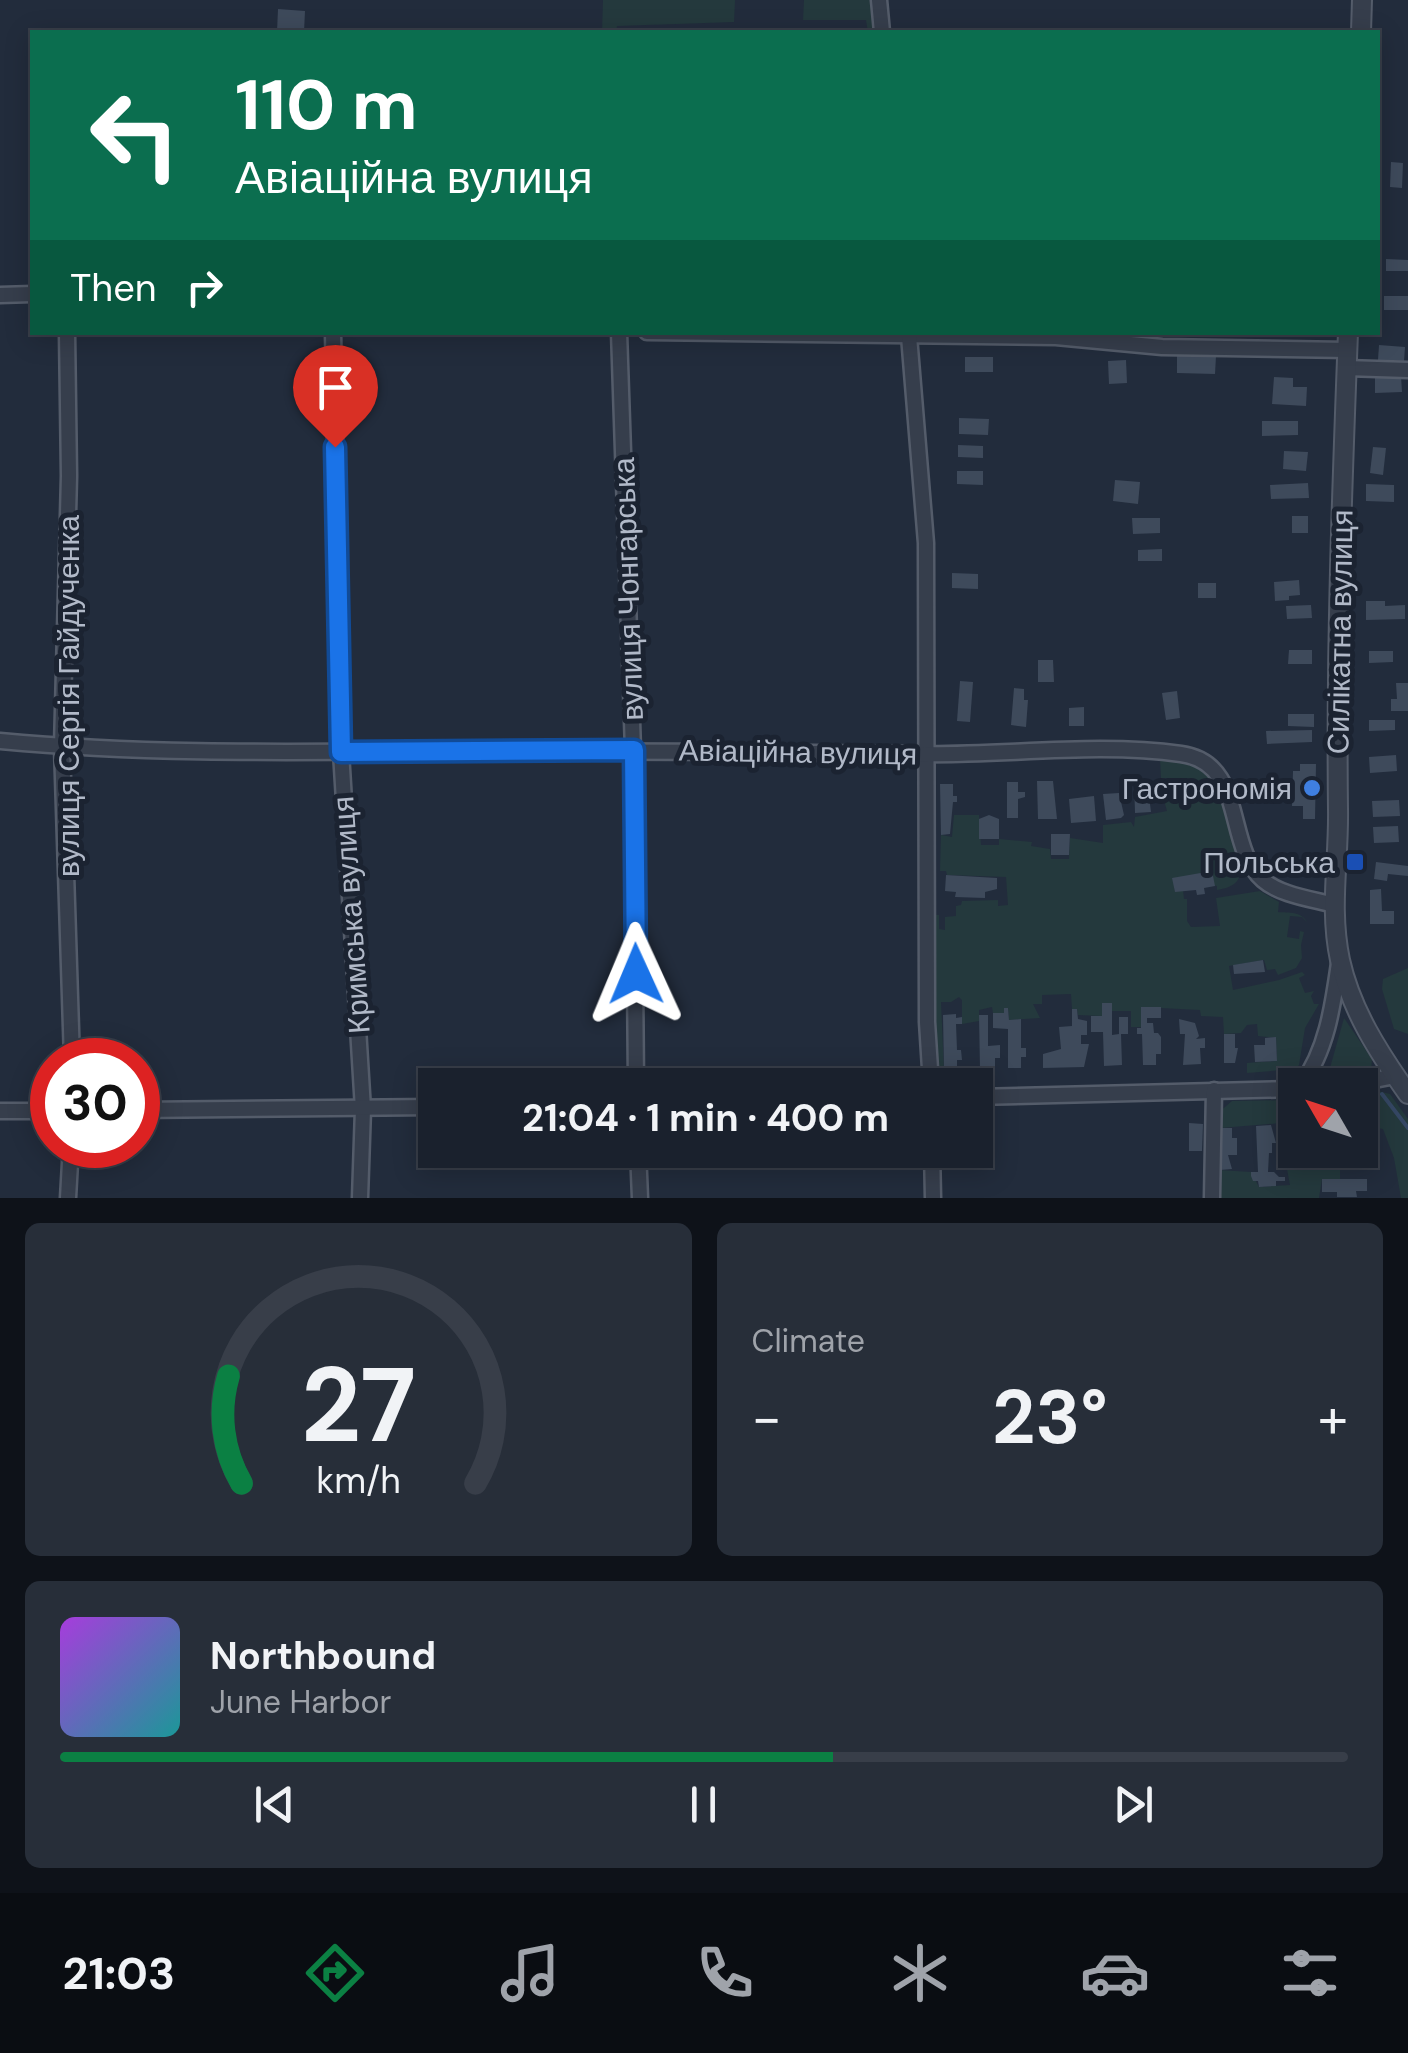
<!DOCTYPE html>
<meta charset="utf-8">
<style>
body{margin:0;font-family:"DM Sans",sans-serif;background:#272e39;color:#f1f3f6;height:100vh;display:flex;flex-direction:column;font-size:38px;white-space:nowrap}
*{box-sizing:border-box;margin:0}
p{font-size:32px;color:#9fa3aa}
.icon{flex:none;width:55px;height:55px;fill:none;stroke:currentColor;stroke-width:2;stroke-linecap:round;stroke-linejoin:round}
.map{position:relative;height:1198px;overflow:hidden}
.drawer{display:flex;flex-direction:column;gap:25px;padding:25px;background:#0e1219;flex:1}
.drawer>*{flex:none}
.banner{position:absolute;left:30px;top:30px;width:1350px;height:305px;border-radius:0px;box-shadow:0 5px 25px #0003,0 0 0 2px #383e49;background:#0b6e4f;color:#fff;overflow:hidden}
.needle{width:65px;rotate:309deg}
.controls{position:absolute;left:1278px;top:1068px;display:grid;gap:20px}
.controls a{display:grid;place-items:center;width:100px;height:100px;border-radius:0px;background:#1a212d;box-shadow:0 5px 25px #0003,0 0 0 2px #383e49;font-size:50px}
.speed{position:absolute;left:30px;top:1038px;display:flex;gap:20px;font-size:50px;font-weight:700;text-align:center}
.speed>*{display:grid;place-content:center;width:130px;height:130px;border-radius:50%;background:#1a212d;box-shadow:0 5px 25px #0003,0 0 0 2px #383e49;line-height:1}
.speed .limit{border:15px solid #d22;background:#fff;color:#111}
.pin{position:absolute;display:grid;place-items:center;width:85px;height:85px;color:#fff;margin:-102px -42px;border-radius:50% 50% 50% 0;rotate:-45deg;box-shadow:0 0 10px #0007}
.pin .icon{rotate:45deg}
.me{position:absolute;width:110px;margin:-55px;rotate:359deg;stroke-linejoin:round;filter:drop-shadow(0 0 8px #0008)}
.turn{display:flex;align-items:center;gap:35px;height:210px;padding:0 40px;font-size:45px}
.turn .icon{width:130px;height:130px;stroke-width:2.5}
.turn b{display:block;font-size:70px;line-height:85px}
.then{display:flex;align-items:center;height:95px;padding:0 40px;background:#0003;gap:20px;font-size:38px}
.big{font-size:75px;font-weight:700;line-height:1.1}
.drawer .card{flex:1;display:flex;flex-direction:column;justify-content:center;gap:15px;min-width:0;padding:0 35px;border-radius:15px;background:#272e39}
.drawer .dial{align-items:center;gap:0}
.dial svg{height:260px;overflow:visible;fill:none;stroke:#383e49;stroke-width:7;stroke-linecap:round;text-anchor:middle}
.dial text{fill:#f1f3f6;stroke:none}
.song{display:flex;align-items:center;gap:30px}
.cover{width:120px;height:120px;border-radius:15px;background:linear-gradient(135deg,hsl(280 70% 55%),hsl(180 70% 35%))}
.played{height:10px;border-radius:5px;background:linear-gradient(90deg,#0b8043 60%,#383e49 60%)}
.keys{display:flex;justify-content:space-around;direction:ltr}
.heat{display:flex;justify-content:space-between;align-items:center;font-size:55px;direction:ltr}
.drawer .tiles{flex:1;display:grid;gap:25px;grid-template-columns:1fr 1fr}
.card:last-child{grid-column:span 2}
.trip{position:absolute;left:418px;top:1068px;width:575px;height:100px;border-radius:0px;background:#1a212d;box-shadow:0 5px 25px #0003,0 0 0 2px #383e49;font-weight:700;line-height:100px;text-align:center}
.tab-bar{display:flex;height:160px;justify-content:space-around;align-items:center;background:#0a0d12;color:#9fa3aa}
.tab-bar .icon{width:70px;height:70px}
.tab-bar .on{color:#0b8043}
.tab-bar b{font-size:45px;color:#f1f3f6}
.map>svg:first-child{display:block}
</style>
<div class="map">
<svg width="1408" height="1198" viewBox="0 0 1408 1198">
<rect width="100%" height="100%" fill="#222c3c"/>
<g fill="#24393d">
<polygon points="603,0 735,0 734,22 617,26 616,32 602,32"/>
<polygon points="804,0 877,0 879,32 868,32 866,20 803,20"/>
<path d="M1160,758c10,1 24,0 32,4 38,15 39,65 48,98 3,20 -4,27 -23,30v-4l-44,-8 2,13 8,-1 1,9h3v22l4,6 29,-1 -4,-28 44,-7 19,11 -1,10c11,1 23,-1 29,10l-5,-5 -12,-1 -3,21 12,2 1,-8 4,1 -3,13 1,13 -6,10 -18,7 -3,-6 -8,1 -3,-10 -35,6 4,24 46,-10 23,-8 3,3 -6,3 6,15 9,-2 -3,5 3,8h5l-14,24 -6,37 -3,4 -49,4v-10l30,-2 -1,-23 -18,-2 -1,-12 -10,1 -6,8 -17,1 -1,-17 -22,-1 -1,-6 -59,-3v20h-10v-16h-19v-8h-9l-1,13 -24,-1 -1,-6h-5l-1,-15 -29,1v9h-9l7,14 -31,2 -1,-12h-3l-1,5h-11l-1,-6 -13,3v11l-17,3v-24l-3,-3 -8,5h-10l3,68h18v13h-18l-7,-19 -4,-149h6v14l6,1v-13l11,-1v-10l5,-1 1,-4 36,-1v6l10,-1 -2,-28 -59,-2 -1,-4h-6l1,-36 11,2 2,-22h25l2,30h18v-6l33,3 -1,4 19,3 1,10h18l1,-21 33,5v-18l28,-3 3,5 1,-10 32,-6 -6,-21 15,2 -1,-14h-14z"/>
<polygon points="1408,968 1408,1034 1394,1029 1382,989 1383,979"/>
<polygon points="1344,1018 1372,1059 1371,1071 1357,1080 1326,1082"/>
<polygon points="1374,1090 1390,1094 1408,1119 1408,1198 1401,1198 1394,1158 1383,1129 1360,1125 1360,1099 1371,1099"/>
<polygon points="1295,1100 1295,1134 1294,1122 1220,1128 1219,1170 1251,1172 1259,1187 1290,1185 1286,1164 1294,1164 1294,1160 1286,1160 1284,1136 1295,1136 1295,1150 1340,1150 1340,1179 1322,1179 1319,1198 1216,1198 1218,1113 1232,1101"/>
</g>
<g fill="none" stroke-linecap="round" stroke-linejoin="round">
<polyline stroke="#354764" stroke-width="4" points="1382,1094 1408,1128"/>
</g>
<g fill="#3e4a5b">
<polygon points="278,9 305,11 304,32 277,32"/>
<polygon points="1391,162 1403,163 1402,188 1390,187"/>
<polygon points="1386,259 1408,260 1408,271 1386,271"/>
<rect x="1384" y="296" width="24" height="14"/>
<polygon points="1379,345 1405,347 1404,361 1378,360"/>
<polygon points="1177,356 1216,356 1215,374 1177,373"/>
<rect x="965" y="357" width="28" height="15"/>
<polygon points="1126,360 1127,383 1109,384 1108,361"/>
<polygon points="1401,376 1402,392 1375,393 1375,377"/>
<polygon points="1274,377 1293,378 1293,387 1307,387 1306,406 1272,404"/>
<polygon points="959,418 989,419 988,435 959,434"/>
<polygon points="1262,421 1298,421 1298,435 1262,436"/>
<polygon points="958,445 983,446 983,458 958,457"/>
<polygon points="1373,447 1386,448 1383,475 1370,473"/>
<polygon points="1284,451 1308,452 1306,471 1283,469"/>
<polygon points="957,471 983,471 983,485 957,484"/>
<polygon points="1115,480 1140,482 1138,504 1113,501"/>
<polygon points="1308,483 1309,498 1271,499 1270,485"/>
<polygon points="1366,484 1394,485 1394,502 1366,501"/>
<rect x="1292" y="516" width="16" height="17"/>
<polygon points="1132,518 1160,518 1160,533 1133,534"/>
<polygon points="1162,549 1162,561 1138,561 1138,550"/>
<polygon points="952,573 978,574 978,589 952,588"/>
<polygon points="1299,580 1300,595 1289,596 1289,600 1275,601 1274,582"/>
<rect x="1198" y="583" width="18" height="15"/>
<polygon points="1366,601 1385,601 1385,606 1405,605 1405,619 1366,620"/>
<polygon points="1311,605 1312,618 1287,619 1286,606"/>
<polygon points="1289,650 1312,650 1312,664 1288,664"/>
<polygon points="1369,651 1393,651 1393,662 1369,663"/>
<polygon points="1038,660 1053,660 1054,682 1038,682"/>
<polygon points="960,681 973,682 970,722 957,721"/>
<polygon points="1396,683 1408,683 1408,711 1391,711 1391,699 1397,699"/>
<polygon points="1014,688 1024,689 1024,700 1028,700 1026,727 1011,725"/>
<polygon points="1177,691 1180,718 1166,720 1162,693"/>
<polygon points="1084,707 1084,726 1069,726 1069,708"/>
<polygon points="1288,714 1314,714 1314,727 1288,726"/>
<polygon points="1369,720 1395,720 1395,730 1369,731"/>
<polygon points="1312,730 1312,742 1267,744 1266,731"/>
<polygon points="1396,755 1397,771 1370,773 1369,757"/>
<polygon points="1300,764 1316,764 1315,819 1303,819 1303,806 1292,806 1293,771 1300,771"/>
<polygon points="1134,779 1147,779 1151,812 1135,813"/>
<polygon points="1037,781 1053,781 1057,819 1038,819"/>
<polygon points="1007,782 1018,782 1018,792 1025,792 1025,797 1018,799 1018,818 1007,818"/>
<polygon points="940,784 953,784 953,796 957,796 957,802 953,802 950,834 941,835"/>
<polygon points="1119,793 1124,815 1121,818 1106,820 1103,794"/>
<polygon points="1094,796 1096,821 1071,823 1069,799"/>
<polygon points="1399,800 1400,816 1373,817 1372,801"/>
<polygon points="989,815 999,819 999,839 979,839 979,819"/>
<polygon points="1398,826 1399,842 1374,843 1373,827"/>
<polygon points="1051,834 1070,834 1069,855 1051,855"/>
<polygon points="1376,862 1408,866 1408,876 1388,874 1387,881 1374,879"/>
<polygon points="1212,871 1215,886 1204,888 1205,894 1197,895 1196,890 1175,892 1172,878"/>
<polygon points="946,875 997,878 997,889 985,892 985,898 955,897 956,892 945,891"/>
<polygon points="1381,889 1382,911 1394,911 1394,924 1370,924 1370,890"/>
<polygon points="1263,960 1265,972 1234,974 1233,965"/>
<polygon points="1102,1003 1112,1003 1112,1035 1119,1034 1119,1017 1128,1017 1128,1034 1121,1034 1122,1065 1104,1066 1103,1032 1091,1032 1091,1016 1102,1016"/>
<polygon points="1141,1007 1161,1007 1161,1018 1147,1018 1147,1023 1153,1023 1154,1033 1158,1033 1161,1037 1161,1054 1156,1054 1156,1065 1143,1065 1142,1034 1137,1034 1137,1028 1141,1028"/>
<polygon points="1004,1008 1008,1008 1009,1020 1021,1019 1021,1048 1026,1048 1026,1057 1021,1057 1021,1068 1008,1068 1008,1029 993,1028 993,1013 1004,1013"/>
<polygon points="1072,1009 1077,1009 1078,1019 1087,1021 1087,1035 1081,1035 1081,1044 1089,1044 1084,1067 1043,1068 1043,1054 1061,1049 1059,1027 1072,1026"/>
<polygon points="956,1014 956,1018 962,1017 962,1024 956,1024 957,1050 961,1050 962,1060 957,1060 957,1070 944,1070 943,1015"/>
<polygon points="979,1015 988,1015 988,1046 1000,1045 1000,1058 995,1058 995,1069 980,1069"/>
<polygon points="1179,1019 1195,1023 1199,1036 1196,1039 1205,1038 1205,1048 1200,1048 1201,1064 1183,1065 1185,1034 1180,1034"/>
<polygon points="1224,1034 1235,1034 1235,1048 1238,1048 1235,1063 1224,1063"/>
<polygon points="1276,1037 1277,1061 1255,1062 1254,1045 1265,1045 1265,1038"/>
<polygon points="1189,1123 1203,1124 1202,1151 1189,1151"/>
<polygon points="1271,1125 1276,1143 1272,1143 1272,1153 1269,1153 1268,1172 1274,1172 1279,1177 1285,1177 1285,1181 1276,1181 1276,1186 1259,1187 1258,1181 1253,1181 1251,1176 1251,1172 1258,1172 1256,1126"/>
<polygon points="1219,1128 1232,1128 1232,1138 1237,1138 1237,1155 1228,1155 1232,1169 1220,1170"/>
<polygon points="1322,1179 1367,1179 1367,1191 1356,1191 1357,1197 1337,1197 1337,1192 1322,1192"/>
</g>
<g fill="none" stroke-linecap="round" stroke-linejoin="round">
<defs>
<g id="minor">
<polyline points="879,0 882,32"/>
<polyline points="0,295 32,294"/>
<polyline points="67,332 69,476 62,747 72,1060"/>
<polyline points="333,332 341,752 363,1109 360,1198"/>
<polyline points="619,332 633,750 636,1085"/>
<polyline points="647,332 1056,337 1162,347 1348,350"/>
<polyline points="909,336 926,543 927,1022 931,1085"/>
<polyline points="1346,368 1408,370"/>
<path d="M0,741c148,14 298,11 447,10 156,0 313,1 469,3 86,2 180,-12 265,0 66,9 43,92 82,126 17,15 49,19 71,25"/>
<path d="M1301,1085c26,-35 32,-80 38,-122"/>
<polyline points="1349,1085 1395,1076"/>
<polyline points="975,1097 1295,1089"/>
<polyline points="138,1110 435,1107"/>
<polyline points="0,1111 52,1111"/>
<polyline points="638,1150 640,1198"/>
<polyline points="932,1150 933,1198"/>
<polyline points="68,1198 71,1145"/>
<polyline points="1212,1198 1214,1090"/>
</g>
<g id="tertiary">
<polyline points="1361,32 1362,0"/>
<path d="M1348,332c-6,159 -12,318 -10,477 1,52 -9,99 2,151 11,50 39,93 68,134"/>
</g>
</defs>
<use href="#minor" stroke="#545c6a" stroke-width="19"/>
<use href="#tertiary" stroke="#545c6a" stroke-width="22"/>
<use href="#minor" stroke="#363e4c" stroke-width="14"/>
<use href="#tertiary" stroke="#363e4c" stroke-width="18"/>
</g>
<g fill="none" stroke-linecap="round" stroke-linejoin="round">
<defs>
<polyline id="route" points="335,447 341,752 634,750 636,974"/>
</defs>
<use href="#route" stroke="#114b97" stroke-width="25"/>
<use href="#route" stroke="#1a73e8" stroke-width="18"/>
</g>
<circle fill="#3f7fe0" stroke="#1b2331" stroke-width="4" cx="1312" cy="788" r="10"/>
<rect fill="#1a4fb4" stroke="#1b2331" stroke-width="4" x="1345" y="852" width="20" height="20" rx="5"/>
<g text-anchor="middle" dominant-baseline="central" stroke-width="10" stroke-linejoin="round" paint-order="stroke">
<g font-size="30" fill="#b1b9c8" stroke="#1b2331">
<text transform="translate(628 589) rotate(-92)">вулиця Чонгарська</text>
<text transform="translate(1340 632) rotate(-89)">Силікатна вулиця</text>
<text transform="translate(68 696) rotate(-90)">вулиця Сергія Гайдученка</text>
<text transform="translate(798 752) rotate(1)">Авіаційна вулиця</text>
<text transform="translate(351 915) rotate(-94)">Кримська вулиця</text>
</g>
<g font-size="30" fill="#b1b9c8" stroke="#1b2331" text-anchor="end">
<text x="1292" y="788">Гастрономія</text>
<text x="1335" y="862">Польська</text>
</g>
</g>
</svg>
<div class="controls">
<a><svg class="needle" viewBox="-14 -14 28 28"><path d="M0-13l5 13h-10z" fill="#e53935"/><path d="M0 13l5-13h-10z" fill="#9fa3aa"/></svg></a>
</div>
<div class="speed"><div class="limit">30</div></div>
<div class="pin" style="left:335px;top:447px;background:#d93025"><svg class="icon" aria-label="arrive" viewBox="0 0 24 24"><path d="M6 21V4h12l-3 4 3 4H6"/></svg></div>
<svg class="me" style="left:636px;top:974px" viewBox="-20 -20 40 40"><path d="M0-17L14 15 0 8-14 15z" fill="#1a73e8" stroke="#fff" stroke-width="4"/></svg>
<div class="trip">21:04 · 1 min · 400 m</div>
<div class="banner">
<div class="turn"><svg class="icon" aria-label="left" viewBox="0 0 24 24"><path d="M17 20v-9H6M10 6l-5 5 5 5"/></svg><div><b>110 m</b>Авіаційна вулиця</div></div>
<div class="then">Then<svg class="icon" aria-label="right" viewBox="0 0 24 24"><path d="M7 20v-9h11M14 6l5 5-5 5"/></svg></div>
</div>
</div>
<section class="drawer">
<div class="tiles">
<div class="card dial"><svg viewBox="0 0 100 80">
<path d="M14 69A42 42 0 1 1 86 69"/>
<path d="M14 69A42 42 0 0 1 10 36" stroke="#0b8043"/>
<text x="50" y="56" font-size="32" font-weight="700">27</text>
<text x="50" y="72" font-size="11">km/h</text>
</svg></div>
<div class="card"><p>Climate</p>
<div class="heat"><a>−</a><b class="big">23°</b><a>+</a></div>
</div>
<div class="card">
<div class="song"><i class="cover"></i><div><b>Northbound</b><p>June Harbor</p></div></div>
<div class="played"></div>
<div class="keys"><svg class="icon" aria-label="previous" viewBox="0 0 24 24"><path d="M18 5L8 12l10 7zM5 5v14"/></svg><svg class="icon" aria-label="pause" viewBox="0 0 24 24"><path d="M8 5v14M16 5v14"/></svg><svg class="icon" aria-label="next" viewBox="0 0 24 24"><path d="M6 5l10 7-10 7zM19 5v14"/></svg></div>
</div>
</div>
</section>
<nav class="tab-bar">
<b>21:03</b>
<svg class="icon on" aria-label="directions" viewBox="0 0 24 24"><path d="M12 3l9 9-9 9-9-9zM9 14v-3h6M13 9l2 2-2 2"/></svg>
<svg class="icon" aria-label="music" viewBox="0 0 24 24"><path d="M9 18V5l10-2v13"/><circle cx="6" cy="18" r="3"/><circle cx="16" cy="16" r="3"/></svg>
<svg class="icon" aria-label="phone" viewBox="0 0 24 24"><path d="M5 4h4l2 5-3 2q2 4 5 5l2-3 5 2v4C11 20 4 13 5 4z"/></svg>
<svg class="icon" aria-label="climate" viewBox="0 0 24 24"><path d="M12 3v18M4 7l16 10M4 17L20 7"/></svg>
<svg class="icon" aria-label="car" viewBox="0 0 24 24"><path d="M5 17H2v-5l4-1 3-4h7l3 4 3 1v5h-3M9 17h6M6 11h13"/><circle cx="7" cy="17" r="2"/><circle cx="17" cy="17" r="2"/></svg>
<svg class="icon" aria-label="filters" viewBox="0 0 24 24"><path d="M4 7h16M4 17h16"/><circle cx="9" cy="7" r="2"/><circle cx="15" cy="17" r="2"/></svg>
</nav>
